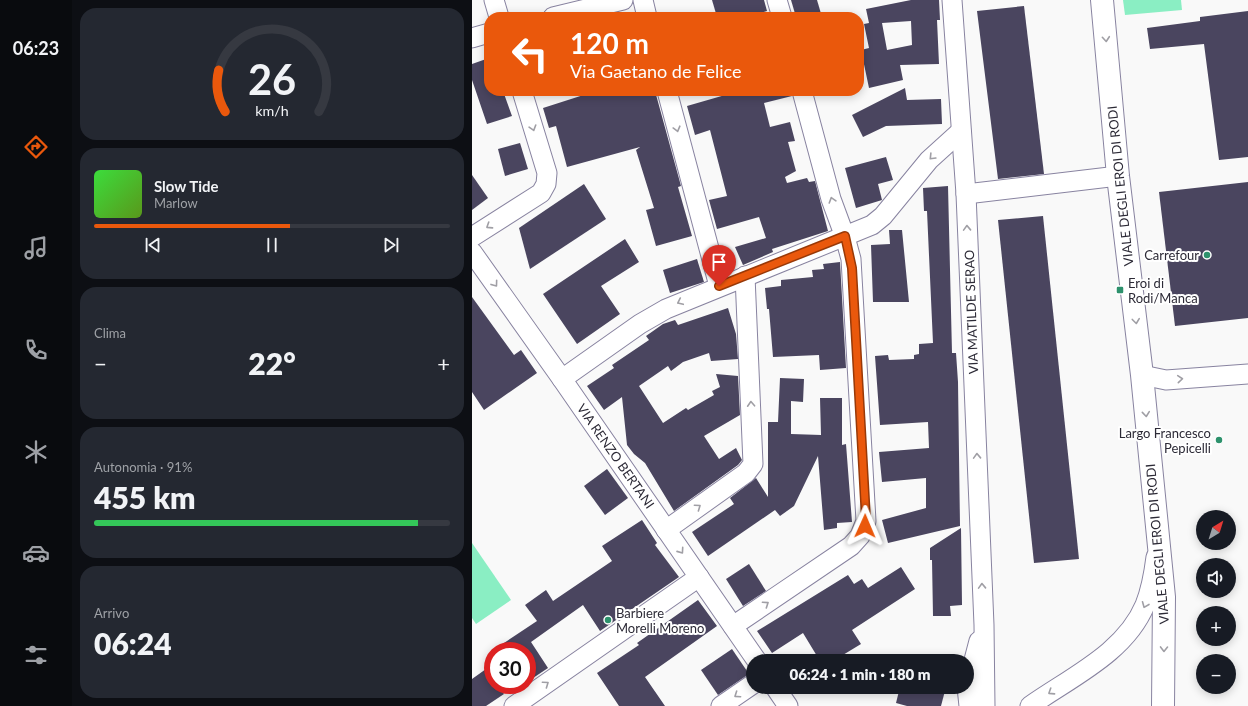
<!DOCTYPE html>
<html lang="it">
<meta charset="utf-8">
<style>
body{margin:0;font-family:Lato,sans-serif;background:#242831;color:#f1f3f6;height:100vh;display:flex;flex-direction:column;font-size:15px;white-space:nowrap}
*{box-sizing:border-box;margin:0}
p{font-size:13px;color:#9ea1a6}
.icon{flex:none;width:22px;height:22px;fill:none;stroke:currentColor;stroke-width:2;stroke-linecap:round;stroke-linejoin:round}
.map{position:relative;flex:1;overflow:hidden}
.sheet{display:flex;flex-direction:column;gap:8px;padding:8px;background:#0d0f14;width:400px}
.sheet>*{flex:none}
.top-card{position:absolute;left:12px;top:12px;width:380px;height:84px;border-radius:16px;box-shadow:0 2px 10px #0003;background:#ea580c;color:#fff;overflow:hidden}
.needle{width:26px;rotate:38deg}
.tools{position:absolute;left:724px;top:510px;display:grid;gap:8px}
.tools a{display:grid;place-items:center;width:40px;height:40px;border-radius:50%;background:#171b24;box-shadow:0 2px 10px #0003;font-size:20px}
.speed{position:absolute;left:12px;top:642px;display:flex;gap:8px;font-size:20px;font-weight:700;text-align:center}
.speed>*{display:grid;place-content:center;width:52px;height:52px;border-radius:50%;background:#171b24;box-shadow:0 2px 10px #0003;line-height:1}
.speed .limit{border:6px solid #d22;background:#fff;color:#111}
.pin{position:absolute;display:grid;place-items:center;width:34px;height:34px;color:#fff;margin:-41px -17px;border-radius:50% 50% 50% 0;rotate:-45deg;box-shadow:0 0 4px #0007}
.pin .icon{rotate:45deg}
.me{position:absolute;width:44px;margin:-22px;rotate:1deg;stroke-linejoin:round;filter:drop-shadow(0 0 3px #0008)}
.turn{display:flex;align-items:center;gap:14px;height:84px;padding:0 20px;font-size:18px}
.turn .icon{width:52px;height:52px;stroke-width:2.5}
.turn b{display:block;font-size:28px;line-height:34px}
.big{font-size:30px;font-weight:800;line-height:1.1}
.sheet .widget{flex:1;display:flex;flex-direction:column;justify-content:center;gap:6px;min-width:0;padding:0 14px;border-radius:16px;background:#242831}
.sheet .dial{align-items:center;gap:0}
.dial svg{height:104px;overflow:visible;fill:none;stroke:#363941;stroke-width:7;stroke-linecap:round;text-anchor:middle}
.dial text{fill:#f1f3f6;stroke:none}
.song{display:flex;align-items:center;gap:12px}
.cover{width:48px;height:48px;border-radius:6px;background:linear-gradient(135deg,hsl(120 70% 55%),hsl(90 70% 35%))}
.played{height:4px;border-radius:2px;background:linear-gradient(90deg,#ea580c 55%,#363941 55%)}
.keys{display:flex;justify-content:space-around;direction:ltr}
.heat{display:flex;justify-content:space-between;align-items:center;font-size:22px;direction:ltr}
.charge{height:6px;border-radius:3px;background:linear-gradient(90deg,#34c759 91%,#363941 0)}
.trip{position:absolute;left:274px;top:654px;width:228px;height:40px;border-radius:20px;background:#171b24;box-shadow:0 2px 10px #0003;font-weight:800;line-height:40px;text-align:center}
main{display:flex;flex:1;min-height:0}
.tabs{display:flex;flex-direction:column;width:72px;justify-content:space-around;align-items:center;background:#090b0e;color:#9ea1a6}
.tabs .icon{width:28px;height:28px}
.tabs .on{color:#ea580c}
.tabs b{font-size:18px;color:#f1f3f6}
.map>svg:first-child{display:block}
</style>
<main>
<nav class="tabs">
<b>06:23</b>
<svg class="icon on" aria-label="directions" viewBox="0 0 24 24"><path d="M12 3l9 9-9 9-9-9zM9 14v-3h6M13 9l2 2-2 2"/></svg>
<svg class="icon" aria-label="music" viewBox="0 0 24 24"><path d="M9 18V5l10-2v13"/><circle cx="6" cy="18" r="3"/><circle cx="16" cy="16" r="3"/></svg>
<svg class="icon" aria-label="phone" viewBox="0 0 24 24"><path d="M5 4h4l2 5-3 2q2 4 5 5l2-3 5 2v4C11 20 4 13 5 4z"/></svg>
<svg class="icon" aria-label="climate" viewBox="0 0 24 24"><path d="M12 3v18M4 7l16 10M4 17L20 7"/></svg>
<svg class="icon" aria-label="car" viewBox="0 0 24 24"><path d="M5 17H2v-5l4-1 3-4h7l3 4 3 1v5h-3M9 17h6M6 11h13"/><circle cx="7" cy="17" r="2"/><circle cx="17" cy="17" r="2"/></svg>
<svg class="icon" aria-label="filters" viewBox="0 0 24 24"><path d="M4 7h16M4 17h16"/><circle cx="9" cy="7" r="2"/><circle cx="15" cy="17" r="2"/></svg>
</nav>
<section class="sheet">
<div class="widget dial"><svg viewBox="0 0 100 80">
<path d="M14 69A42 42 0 1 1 86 69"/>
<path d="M14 69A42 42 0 0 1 9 37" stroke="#ea580c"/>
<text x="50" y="56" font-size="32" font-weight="700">26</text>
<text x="50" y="72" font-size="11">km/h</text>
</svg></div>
<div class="widget">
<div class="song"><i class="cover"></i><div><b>Slow Tide</b><p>Marlow</p></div></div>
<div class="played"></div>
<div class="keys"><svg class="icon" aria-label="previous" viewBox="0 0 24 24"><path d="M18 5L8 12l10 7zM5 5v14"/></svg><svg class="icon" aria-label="pause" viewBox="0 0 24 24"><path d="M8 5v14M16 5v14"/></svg><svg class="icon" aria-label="next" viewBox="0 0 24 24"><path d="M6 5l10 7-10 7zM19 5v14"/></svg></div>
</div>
<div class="widget"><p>Clima</p>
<div class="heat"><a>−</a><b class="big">22°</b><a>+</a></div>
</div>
<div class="widget"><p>Autonomia · 91%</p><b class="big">455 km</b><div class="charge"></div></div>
<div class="widget"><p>Arrivo</p><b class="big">06:24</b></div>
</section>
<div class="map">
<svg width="776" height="706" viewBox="0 0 776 706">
<rect width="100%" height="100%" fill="#f9f9f9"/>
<g fill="#8aeec3">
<polygon points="651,0 709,0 710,10 653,15"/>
<polygon points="0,543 39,600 4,624 0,618"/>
</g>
<g fill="#4a455f" fill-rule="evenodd">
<polygon points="240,0 292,0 295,11 275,17 245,17"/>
<polygon points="319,0 345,0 350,17 324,17"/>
<path d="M439,0h28l1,20h-3l2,44 -39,1 3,15 -34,8 -8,-38 8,-2 -5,-24 5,-1 -3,-14zM439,21l1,24 -25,5 -5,-27z"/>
<polygon points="552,6 572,174 526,179 505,11"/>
<polygon points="776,11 776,157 747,160 732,44 678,49 675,28 728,21 728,17"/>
<polygon points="17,58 17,91 31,91 40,116 15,124 0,80 0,64"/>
<polygon points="433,88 435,100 469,99 470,124 414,126 391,137 380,115"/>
<polygon points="124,91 183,91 209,186 206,187 220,236 184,246 174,210 182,208 164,150 168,147 95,167 84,126 77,128 71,108"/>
<polygon points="267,91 319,91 320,96 292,103 298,127 318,122 323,141 316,142 324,171 313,177 315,183 335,178 337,182 343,181 356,231 300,249 301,252 271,265 263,247 294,238 287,217 245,229 237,200 255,196 238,130 223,135 215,106"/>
<polygon points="48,143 56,169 33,176 26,149"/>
<polygon points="414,157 421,180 406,184 410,200 384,208 373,168"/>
<polygon points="0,175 16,198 0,210"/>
<polygon points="776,182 776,318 703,326 687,192"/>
<polygon points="112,184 134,219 58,269 47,228"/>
<polygon points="476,186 480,353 484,353 486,382 488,526 416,543 410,520 454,508 454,478 410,482 407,452 457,448 456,422 408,425 403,356 416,355 417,360 442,359 442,355 447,354 447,344 461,343 455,211 452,211 451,188"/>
<polygon points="571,216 607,559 562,563 526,220"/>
<polygon points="417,230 430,230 437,302 401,302 399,245 418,244"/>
<polygon points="153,239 167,262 129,286 148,314 105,344 71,294"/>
<polygon points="225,259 232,282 198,293 191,270"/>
<polygon points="368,262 374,368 348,370 347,355 301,357 297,309 295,309 293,288 309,286 309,280 341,277 340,270 352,269 351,264"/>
<polygon points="0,297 42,355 49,350 65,373 12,410 0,392"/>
<polygon points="256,308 264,334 266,359 239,361 237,353 211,362 199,371 196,366 167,386 191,423 214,408 216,410 242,395 240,391 248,387 244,374 266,376 268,415 232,436 247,459 264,448 270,460 266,465 202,511 173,463 162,454 155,445 150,397 132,410 115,386 142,368 140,365 177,340 174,336 191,324 203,320 206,325"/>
<polygon points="308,378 332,379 331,402 319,401 319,434 349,435 348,398 370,398 370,445 374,444 380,522 365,523 365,528 352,530 346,456 322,506 308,516 303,510 236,556 220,532 262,504 258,498 284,478 296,497 296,422 306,422"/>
<polygon points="135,469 156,498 133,515 112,486"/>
<polygon points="170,520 185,543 183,545 207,577 128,631 111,605 59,642 76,668 55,682 55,651 20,651 65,621 53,605 74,590 81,601 140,561 130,546"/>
<polygon points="489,528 490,605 478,606 479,616 461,616 460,560 458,560 458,548"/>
<polygon points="277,564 294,591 271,606 254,579"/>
<polygon points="429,567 443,589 380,630 389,644 361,661 348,661 331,633 300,653 285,631 376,575 382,584 390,579 396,588"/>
<polygon points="226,600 245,626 173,677 193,706 147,706 125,673 167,645 165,643"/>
<polygon points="260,649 277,674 246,695 229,670"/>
<polygon points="14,669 21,678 21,685 26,685 32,694 14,706 0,706 0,679"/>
<polygon points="428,687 474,687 469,706 435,706 424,703"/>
</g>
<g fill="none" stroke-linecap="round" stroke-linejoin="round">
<defs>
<g id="minor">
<polyline points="22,0 27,17"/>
<polyline points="171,0 175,17"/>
<polyline points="305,0 310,17"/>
<polyline points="480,0 494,194 512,625 513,706"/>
<polyline points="81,17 151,0"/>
<polyline points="0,38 17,33"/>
<polyline points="195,91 247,286"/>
<polyline points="494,194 646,176"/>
<polyline points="0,237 69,193 74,184 75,173 50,91"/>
<polyline points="0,252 90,379 285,661"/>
<polyline points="670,375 694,380 776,374"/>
<polyline points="90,379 168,324 194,309 400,225 411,216 457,160 489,131"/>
<polyline points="194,530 274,473 281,464 273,276"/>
<polyline points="261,626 379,546 388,536 394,521 379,259 373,237 359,199 330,91"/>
<polyline points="303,687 316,706"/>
<polyline points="495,687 507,641"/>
<polyline points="495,687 497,706"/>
<polyline points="42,706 227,577"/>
<polyline points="249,706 281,684"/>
<path d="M558,706c41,-29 95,-53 115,-101 6,-15 9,-32 11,-48"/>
</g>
<polyline id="major" points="630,0 646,176 670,375 692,597 691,706"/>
</defs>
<use href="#minor" stroke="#8883a0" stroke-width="21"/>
<use href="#major" stroke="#8883a0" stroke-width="24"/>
<use href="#minor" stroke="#fff" stroke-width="19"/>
<use href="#major" stroke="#fff" stroke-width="22"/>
</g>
<defs><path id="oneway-chevron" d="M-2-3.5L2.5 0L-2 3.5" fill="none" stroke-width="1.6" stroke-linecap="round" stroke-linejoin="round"/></defs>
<g stroke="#a09fa5">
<use href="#oneway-chevron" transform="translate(634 39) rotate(85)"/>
<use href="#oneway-chevron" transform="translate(61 128) rotate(73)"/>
<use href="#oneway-chevron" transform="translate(205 129) rotate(75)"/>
<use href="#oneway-chevron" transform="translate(460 157) rotate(134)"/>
<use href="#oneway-chevron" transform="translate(360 200) rotate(-107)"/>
<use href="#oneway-chevron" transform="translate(17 226) rotate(147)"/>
<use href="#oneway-chevron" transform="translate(495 228) rotate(-92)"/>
<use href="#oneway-chevron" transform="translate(23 284) rotate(54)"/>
<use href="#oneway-chevron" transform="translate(208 302) rotate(155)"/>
<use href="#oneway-chevron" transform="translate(664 321) rotate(83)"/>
<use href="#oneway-chevron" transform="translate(708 379) rotate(-5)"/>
<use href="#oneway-chevron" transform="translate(279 404) rotate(-93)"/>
<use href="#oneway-chevron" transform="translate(674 414) rotate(84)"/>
<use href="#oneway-chevron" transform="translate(505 456) rotate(-92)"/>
<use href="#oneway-chevron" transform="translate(226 507) rotate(-35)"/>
<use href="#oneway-chevron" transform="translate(209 551) rotate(55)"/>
<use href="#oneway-chevron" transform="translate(510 586) rotate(-92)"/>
<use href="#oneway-chevron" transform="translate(294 604) rotate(-34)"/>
<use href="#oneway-chevron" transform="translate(673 605) rotate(112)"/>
<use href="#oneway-chevron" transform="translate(692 649) rotate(91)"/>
<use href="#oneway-chevron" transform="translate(74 684) rotate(-35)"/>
<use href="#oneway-chevron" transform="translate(579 692) rotate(147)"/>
<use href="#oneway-chevron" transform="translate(265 695) rotate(146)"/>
</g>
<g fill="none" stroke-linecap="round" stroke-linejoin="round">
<defs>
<polyline id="route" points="247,286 373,236 380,268 394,519 393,526"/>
</defs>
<use href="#route" stroke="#983908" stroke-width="10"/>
<use href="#route" stroke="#ea580c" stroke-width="7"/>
</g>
<g fill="#2d916c" stroke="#fff" stroke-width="1.5">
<circle cx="735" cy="255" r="4"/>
<rect x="644" y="286" width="8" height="8" rx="2"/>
<circle cx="747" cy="440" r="4"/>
<circle cx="136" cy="620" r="4"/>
</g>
<g text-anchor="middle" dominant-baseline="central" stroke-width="4" stroke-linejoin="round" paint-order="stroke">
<g font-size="13" fill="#2c2a36" stroke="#fff">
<text transform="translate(648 186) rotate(-96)">VIALE DEGLI EROI DI RODI</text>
<text transform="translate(499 312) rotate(-92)">VIA MATILDE SERAO</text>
<text transform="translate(144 456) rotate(55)">VIA RENZO BERTANI</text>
<text transform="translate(685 544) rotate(-95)">VIALE DEGLI EROI DI RODI</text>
</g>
<g font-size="13" fill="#2c2a36" stroke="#fff" text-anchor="end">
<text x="727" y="255">Carrefour</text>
<text x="656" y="283" text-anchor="start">Eroi di<tspan x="656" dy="15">Rodi/Manca</tspan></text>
<text x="739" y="433">Largo Francesco<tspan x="739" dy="15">Pepicelli</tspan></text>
<text x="144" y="613" text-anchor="start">Barbiere<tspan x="144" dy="15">Morelli Moreno</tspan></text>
</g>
</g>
</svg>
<div class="tools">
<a><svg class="needle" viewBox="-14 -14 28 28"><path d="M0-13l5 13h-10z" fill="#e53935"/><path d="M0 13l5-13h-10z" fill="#9ea1a6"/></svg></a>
<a><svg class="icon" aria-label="sound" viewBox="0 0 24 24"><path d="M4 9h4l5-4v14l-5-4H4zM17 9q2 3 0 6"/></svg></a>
<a>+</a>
<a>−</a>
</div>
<div class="speed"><div class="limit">30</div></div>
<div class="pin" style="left:247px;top:286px;background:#d93025"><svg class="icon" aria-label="arrive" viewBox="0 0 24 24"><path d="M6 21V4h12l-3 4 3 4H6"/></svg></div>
<svg class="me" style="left:393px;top:526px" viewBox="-20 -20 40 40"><path d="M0-17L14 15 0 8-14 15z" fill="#ea580c" stroke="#fff" stroke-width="4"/></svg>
<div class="trip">06:24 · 1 min · 180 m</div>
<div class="top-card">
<div class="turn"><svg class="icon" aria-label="left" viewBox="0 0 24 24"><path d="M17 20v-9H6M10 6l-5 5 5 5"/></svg><div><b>120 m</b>Via Gaetano de Felice</div></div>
</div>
</div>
</main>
